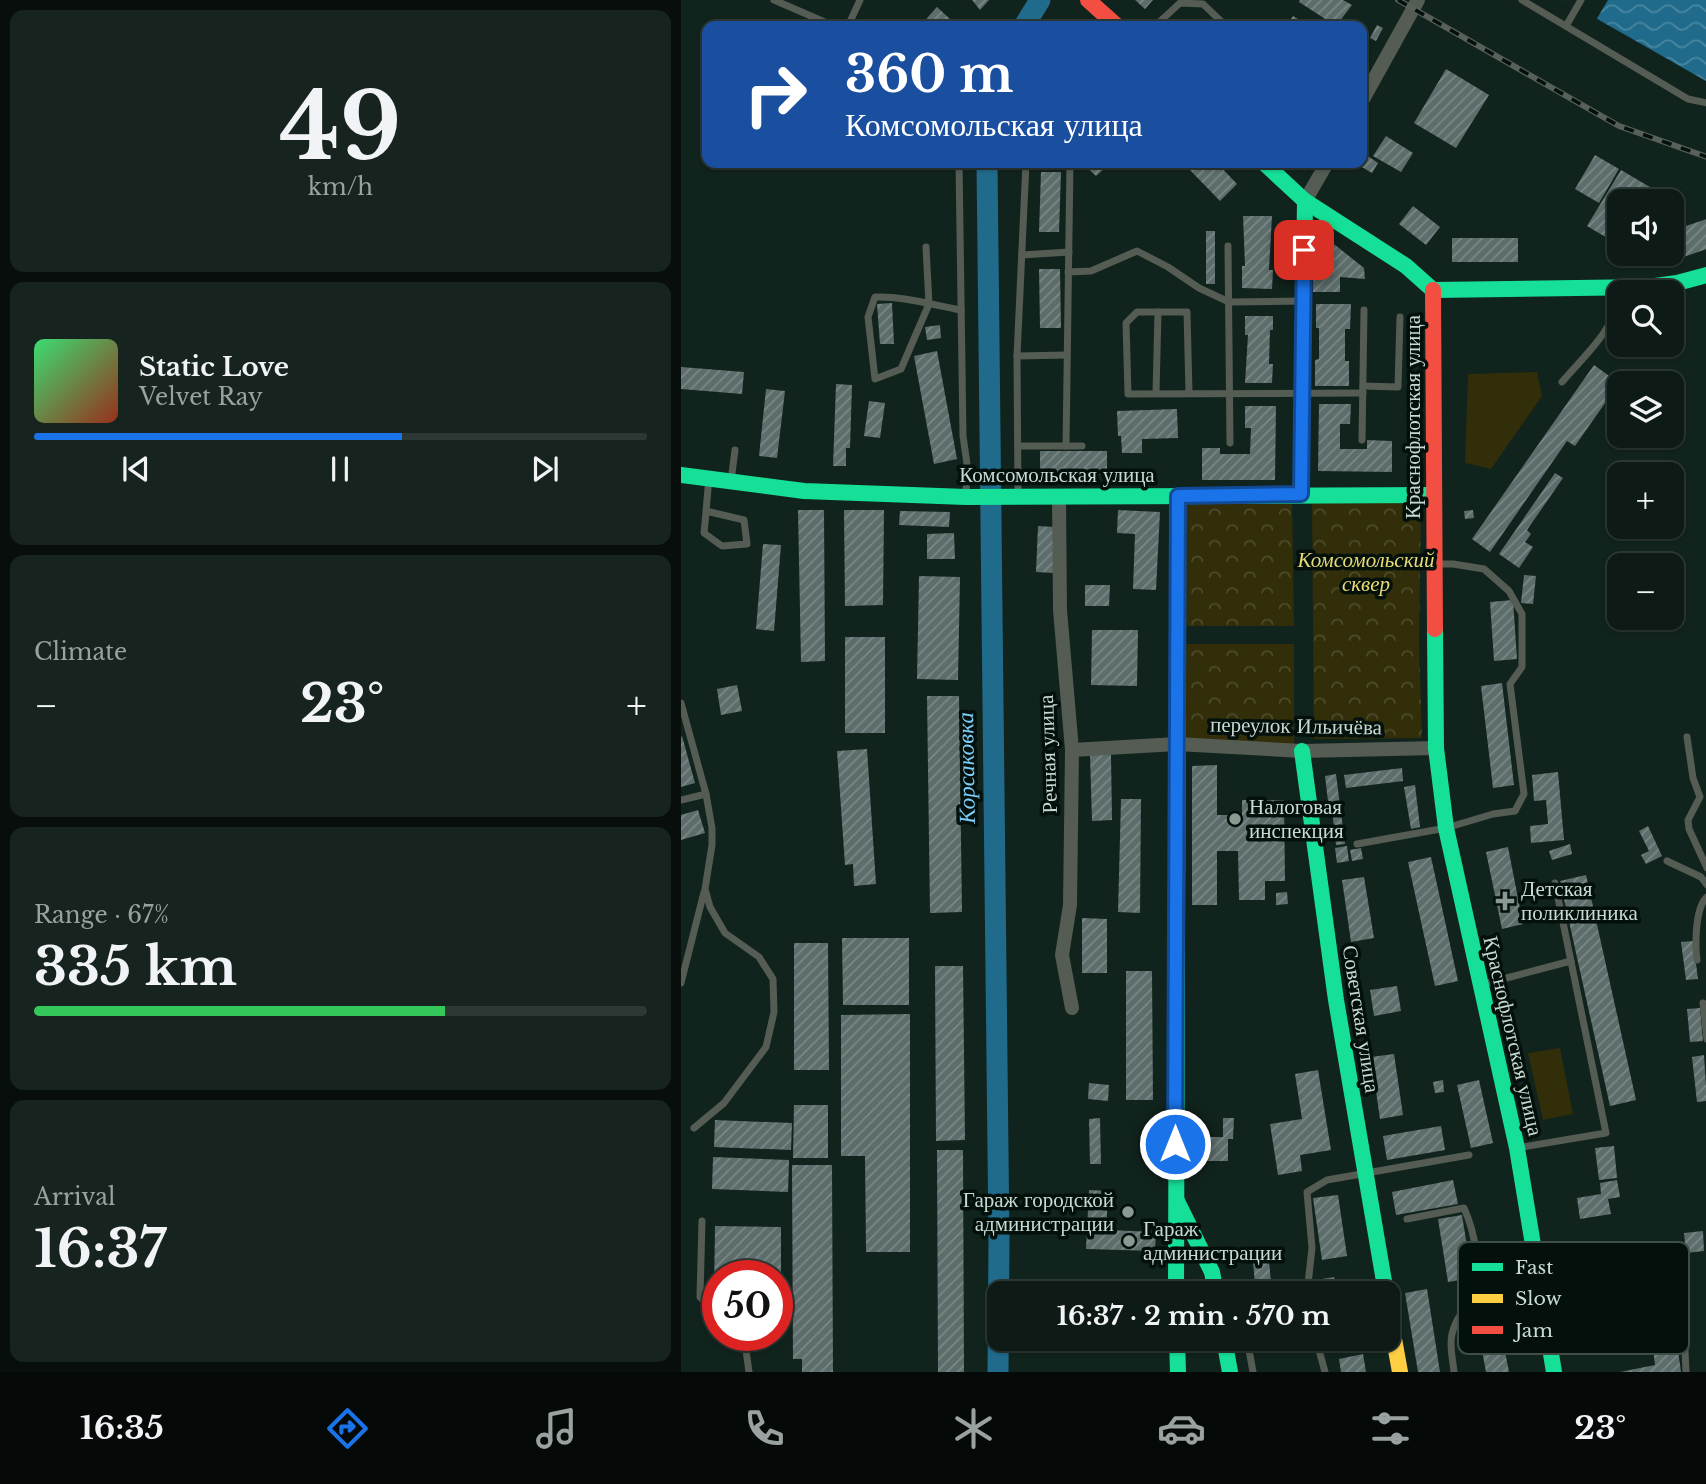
<!DOCTYPE html>
<meta charset="utf-8">
<style>
body{margin:0;font-family:"Libre Baskerville",serif;background:#16231f;color:#f1f3f6;height:100vh;display:flex;flex-direction:column;font-size:26px;white-space:nowrap}
*{box-sizing:border-box;margin:0}
p{font-size:23px;color:#9aa1a1}
.icon{flex:none;width:38px;height:38px;fill:none;stroke:currentColor;stroke-width:2;stroke-linecap:round;stroke-linejoin:round}
.map{position:relative;flex:1;overflow:hidden}
.panel{display:flex;flex-direction:column;gap:10px;padding:10px;background:#070e0c;width:681px}
.panel>*{flex:none}
.guide{position:absolute;left:21px;top:21px;width:665px;height:147px;border-radius:14px;box-shadow:0 2px 5px #0004,0 0 0 2px #2d3835;background:#1a4fa0;color:#fff;overflow:hidden}
.tools{position:absolute;left:926px;top:189px;display:grid;gap:14px}
.tools a{display:grid;place-items:center;width:77px;height:77px;border-radius:14px;background:#0d1a16;box-shadow:0 2px 5px #0004,0 0 0 2px #2d3835;font-size:35px}
.speed{position:absolute;left:21px;top:1260px;display:flex;gap:14px;font-size:35px;font-weight:700;text-align:center}
.speed>*{display:grid;place-content:center;width:91px;height:91px;border-radius:50%;background:#0d1a16;box-shadow:0 2px 5px #0004,0 0 0 2px #2d3835;line-height:1}
.speed .limit{border:10px solid #d22;background:#fff;color:#111}
.pin{position:absolute;display:grid;place-items:center;width:60px;height:60px;color:#fff;margin:-30px;border-radius:14px;box-shadow:0 4px 10px #0006}
.me{position:absolute;width:77px;margin:-38px;rotate:0deg;stroke-linejoin:round;filter:drop-shadow(0 0 5px #0008)}
.turn{display:flex;align-items:center;gap:24px;height:147px;padding:0 28px;font-size:32px}
.turn .icon{width:91px;height:91px;stroke-width:2.5}
.turn b{display:block;font-size:49px;line-height:60px}
.big{font-size:52px;font-weight:800;line-height:1.1}
.panel .tile{flex:1;display:flex;flex-direction:column;justify-content:center;gap:10px;min-width:0;padding:0 24px;border-radius:14px;background:#16231f}
.panel .dial{align-items:center;gap:0}
.dial b{font-size:91px;line-height:1}
.song{display:flex;align-items:center;gap:21px}
.cover{width:84px;height:84px;border-radius:10px;background:linear-gradient(135deg,hsl(140 70% 55%),hsl(10 70% 35%))}
.played{height:7px;border-radius:4px;background:linear-gradient(90deg,#1a73e8 60%,#2d3835 60%)}
.keys{display:flex;justify-content:space-around;direction:ltr}
.heat{display:flex;justify-content:space-between;align-items:center;font-size:38px;direction:ltr}
.charge{height:10px;border-radius:5px;background:linear-gradient(90deg,#34c759 67%,#2d3835 0)}
.trip{position:absolute;left:306px;top:1281px;width:413px;height:70px;border-radius:14px;background:#0d1a16;box-shadow:0 2px 5px #0004,0 0 0 2px #2d3835;font-weight:800;line-height:70px;text-align:center}
.menu{display:flex;height:112px;justify-content:space-around;align-items:center;background:#050a09;color:#9aa1a1}
.menu .icon{width:49px;height:49px}
.menu .active{color:#1a73e8}
.menu b{font-size:32px;color:#f1f3f6}
main{display:flex;flex:1;min-height:0}
.map>svg:first-child{display:block}
</style>
<main>
<section class="panel">
<div class="tile dial"><b>49</b><p>km/h</p></div>
<div class="tile">
<div class="song"><i class="cover"></i><div><b>Static Love</b><p>Velvet Ray</p></div></div>
<div class="played"></div>
<div class="keys"><svg class="icon" aria-label="previous" viewBox="0 0 24 24"><path d="M18 5L8 12l10 7zM5 5v14"/></svg><svg class="icon" aria-label="pause" viewBox="0 0 24 24"><path d="M8 5v14M16 5v14"/></svg><svg class="icon" aria-label="next" viewBox="0 0 24 24"><path d="M6 5l10 7-10 7zM19 5v14"/></svg></div>
</div>
<div class="tile"><p>Climate</p>
<div class="heat"><a>−</a><b class="big">23°</b><a>+</a></div>
</div>
<div class="tile"><p>Range · 67%</p><b class="big">335 km</b><div class="charge"></div></div>
<div class="tile"><p>Arrival</p><b class="big">16:37</b></div>
</section>
<div class="map">
<svg width="1026" height="1372" viewBox="0 0 1026 1372">
<defs>
<pattern id="park-crowns" width="20" height="18" patternUnits="userSpaceOnUse" patternTransform="scale(1.75)"><rect width="20" height="18" fill="#312e09"/><path d="M2 6a3 3 0 1 1 6 0M12 15a3 3 0 1 1 6 0" fill="none" stroke="#4e4c2c"/></pattern>
<pattern id="water-waves" width="16" height="10" patternUnits="userSpaceOnUse" patternTransform="scale(1.75)"><rect width="16" height="10" fill="#206b8b"/><path d="M0 5q4-4 8 0t8 0" fill="none" stroke="#4986a0"/></pattern>
<pattern id="building-hatch" width="6" height="6" patternUnits="userSpaceOnUse" patternTransform="scale(1.75)"><rect width="6" height="6" fill="#5d6d6b"/><path d="M-1 1l2-2M0 6l6-6M5 7l2-2" fill="none" stroke="#7a8886"/></pattern>
</defs>
<rect width="100%" height="100%" fill="#11231d"/>
<g fill="url(#park-crowns)">
<polygon points="631,500 740,500 738,645 741,738 633,739"/>
<polygon points="504,502 611,504 613,626 504,626"/>
<polygon points="504,644 613,644 613,744 504,741"/>
</g>
<g fill="#312e09">
<polygon points="856,372 861,396 810,469 784,463 787,374"/>
<polygon points="879,1048 892,1114 862,1120 847,1053"/>
</g>
<polygon fill="url(#water-waves)" points="883,0 1025,0 1025,81"/>
<polygon fill="#11231d" points="883,0 927,0 915,20"/>
<g fill="none" stroke-linecap="round" stroke-linejoin="round">
<g stroke="#206b8b" stroke-width="21">
<polyline points="343,26 359,0"/>
<polyline points="306,163 318,1241 317,1372"/>
</g>
</g>
<g fill="url(#building-hatch)">
<polygon points="291,0 308,0 299,10"/>
<polygon points="454,0 472,0 464,9"/>
<polygon points="619,0 662,0 671,5 655,26 618,2"/>
<polygon points="256,7 269,19 263,26 239,26"/>
<polygon points="612,16 629,26 605,26"/>
<polygon points="696,25 702,28 695,41 689,38"/>
<polygon points="765,69 808,95 775,148 733,123"/>
<polygon points="705,136 732,153 720,172 692,156"/>
<polygon points="681,152 697,163 691,173 674,163 681,163"/>
<polygon points="914,155 938,169 918,203 894,189"/>
<polygon points="401,163 419,163 424,168 415,176"/>
<polygon points="511,163 536,163 556,184 539,201 506,167"/>
<polygon points="940,170 979,193 974,201 938,201 938,245 906,226"/>
<polygon points="360,172 380,172 378,232 358,232"/>
<polygon points="732,206 759,227 745,245 718,224"/>
<polygon points="562,216 591,216 588,270 592,270 591,289 561,288 561,266 564,266"/>
<polygon points="1026,219 1026,249 988,262 985,254 990,254 990,231"/>
<rect x="525" y="231" width="9" height="53"/>
<polygon points="639,233 683,268 684,279 659,277 659,292 632,292 633,237"/>
<rect x="771" y="238" width="66" height="24"/>
<polygon points="358,269 379,269 380,328 359,328"/>
<polygon points="211,303 213,344 199,344 196,304"/>
<polygon points="635,304 670,304 669,329 664,329 664,361 668,361 668,386 634,386 634,360 638,359 638,328 635,328"/>
<polygon points="564,316 592,316 592,330 589,330 588,364 592,364 591,383 564,383 567,335 564,335"/>
<polygon points="259,325 260,338 246,340 244,327"/>
<polygon points="256,351 276,459 253,464 233,356"/>
<polygon points="913,365 938,383 894,446 886,441 809,552 791,539"/>
<polygon points="0,367 63,372 61,394 0,389"/>
<polygon points="155,384 171,385 169,448 165,448 165,466 152,466"/>
<polygon points="85,389 104,391 96,458 78,456"/>
<polygon points="188,401 204,403 199,438 183,436"/>
<polygon points="638,404 670,404 669,424 659,424 659,449 686,449 686,440 711,441 711,472 637,471"/>
<polygon points="564,406 595,406 594,480 521,480 521,448 539,448 539,454 569,454 570,428 564,428"/>
<polygon points="496,409 497,438 461,439 461,453 441,453 440,436 437,436 436,411"/>
<polygon points="359,451 426,451 426,475 359,476"/>
<polygon points="874,473 882,478 846,530 850,534 844,542 852,547 838,568 818,554"/>
<polygon points="117,510 143,510 144,661 120,662"/>
<polygon points="163,510 203,510 202,605 164,606"/>
<polygon points="437,510 479,512 475,590 452,589 454,534 436,533"/>
<polygon points="792,510 793,518 784,519 783,511"/>
<polygon points="219,511 269,512 268,527 218,525"/>
<polygon points="357,526 374,527 373,573 355,572"/>
<polygon points="273,533 274,559 246,559 246,534"/>
<polygon points="82,544 100,545 93,631 75,629"/>
<polygon points="843,575 855,576 852,604 840,603"/>
<polygon points="238,576 279,577 277,680 236,679"/>
<polygon points="404,585 429,585 428,606 404,606"/>
<polygon points="832,600 836,659 813,661 809,602"/>
<polygon points="411,630 457,630 456,686 410,685"/>
<rect x="164" y="637" width="40" height="96"/>
<polygon points="821,683 833,785 812,788 800,686"/>
<polygon points="56,685 61,711 40,715 36,689"/>
<polygon points="246,696 278,696 281,912 249,913"/>
<polygon points="1,736 14,783 0,787 0,737"/>
<polygon points="186,749 195,884 173,886 172,864 164,865 156,751"/>
<polygon points="430,754 431,820 411,821 409,755"/>
<polygon points="536,765 536,815 561,815 561,800 603,800 604,881 584,881 584,900 558,900 557,851 536,851 536,905 511,905 511,766"/>
<polygon points="721,768 722,781 665,788 663,775"/>
<polygon points="877,772 883,840 850,843 849,826 867,824 865,800 853,801 851,775"/>
<polygon points="655,774 664,844 655,845 650,801 647,801 644,776"/>
<polygon points="734,785 739,827 730,829 723,787"/>
<polygon points="440,799 460,799 459,913 437,912"/>
<polygon points="17,810 24,833 0,840 0,815"/>
<polygon points="967,826 981,856 965,864 960,855 968,851 958,831"/>
<polygon points="889,844 891,854 871,860 868,851"/>
<polygon points="666,846 668,861 656,863 654,848"/>
<polygon points="827,847 842,924 821,929 805,852"/>
<polygon points="680,848 682,859 671,861 669,850"/>
<polygon points="750,857 777,981 754,986 727,862"/>
<polygon points="905,875 955,1100 929,1106 879,881"/>
<polygon points="683,877 693,938 670,942 661,880"/>
<polygon points="606,892 607,904 595,905 595,893"/>
<polygon points="401,918 426,919 426,973 401,973"/>
<polygon points="161,938 228,938 228,1005 162,1005"/>
<polygon points="1012,941 1017,979 1005,980 1000,942"/>
<polygon points="113,943 147,943 148,1070 113,1070"/>
<polygon points="254,966 282,966 284,1140 255,1141"/>
<polygon points="445,971 471,971 472,1100 445,1100"/>
<polygon points="716,986 720,1011 693,1016 689,990"/>
<polygon points="1019,1008 1022,1041 1009,1042 1006,1009"/>
<polygon points="229,1014 229,1252 185,1252 184,1156 160,1156 160,1015"/>
<polygon points="713,1054 722,1115 699,1119 690,1057"/>
<polygon points="1023,1055 1026,1101 1016,1102 1011,1057"/>
<polygon points="637,1070 650,1150 619,1155 621,1171 597,1175 589,1124 621,1119 614,1074"/>
<polygon points="762,1080 763,1092 754,1093 752,1082"/>
<polygon points="798,1080 812,1143 790,1148 776,1085"/>
<polygon points="408,1083 428,1085 427,1101 407,1099"/>
<polygon points="113,1105 147,1105 147,1158 112,1158"/>
<polygon points="419,1118 420,1164 409,1164 408,1119"/>
<polygon points="542,1118 553,1118 552,1139 547,1139 547,1161 512,1161 513,1137 542,1137"/>
<polygon points="34,1120 111,1123 110,1150 33,1147"/>
<polygon points="760,1126 764,1150 706,1160 702,1136"/>
<polygon points="933,1146 936,1178 918,1180 914,1148"/>
<polygon points="256,1150 282,1150 283,1372 257,1372"/>
<polygon points="32,1157 108,1160 107,1192 31,1189"/>
<polygon points="111,1165 151,1165 152,1372 121,1372 121,1359 112,1359"/>
<polygon points="772,1180 777,1204 715,1215 711,1192"/>
<polygon points="936,1180 939,1197 927,1199 930,1214 899,1219 896,1198 920,1194 919,1183"/>
<polygon points="408,1190 426,1191 426,1230 475,1232 474,1251 405,1249"/>
<polygon points="657,1195 666,1256 641,1260 632,1198"/>
<polygon points="781,1215 791,1278 767,1282 757,1219"/>
<polygon points="34,1226 100,1227 100,1293 96,1293 96,1276 37,1276 37,1293 33,1293"/>
<polygon points="1022,1231 1023,1251 1005,1253 1003,1233"/>
<polygon points="588,1260 590,1283 574,1284 572,1261"/>
<polygon points="653,1277 656,1293 632,1293 630,1281"/>
<polygon points="459,1279 477,1280 476,1293 459,1293"/>
<polygon points="746,1289 759,1372 737,1372 724,1293"/>
<polygon points="993,1321 1000,1372 939,1372 974,1365 969,1325"/>
<polygon points="821,1336 828,1372 805,1372 799,1340"/>
<polygon points="682,1354 685,1372 660,1372 658,1359"/>
</g>
<g fill="none" stroke-linecap="round" stroke-linejoin="round">
<g stroke="#545c53" stroke-width="7">
<polyline points="93,0 153,26"/>
<polyline points="841,0 1007,99 1026,103"/>
<polyline points="167,26 179,0"/>
<polyline points="474,26 499,3 522,4 545,26"/>
<polyline points="885,26 900,0"/>
<polyline points="278,163 282,436 286,464 285,496"/>
<polyline points="106,164 106,163"/>
<polyline points="547,246 549,443"/>
<path d="M245,247l3,57 -28,65 -26,10 -7,-62 7,-20c28,-1 58,8 86,13"/>
<polyline points="341,255 388,252"/>
<polyline points="387,272 410,271 456,251 487,267 518,288 548,302 621,301"/>
<polyline points="336,356 345,163"/>
<path d="M881,382c21,-25 54,-53 57,-87"/>
<polyline points="682,386 717,387 719,317"/>
<polyline points="475,393 477,312"/>
<polyline points="508,393 506,312 456,312 445,323 447,394 682,393"/>
<polyline points="681,440 683,310"/>
<polyline points="337,446 401,446"/>
<polyline points="385,446 389,163"/>
<polyline points="50,481 54,450"/>
<polyline points="337,496 336,356 386,355"/>
<path d="M25,511l38,9 3,24 -25,2 -18,-13c2,-18 3,-36 5,-54"/>
<polyline points="0,703 25,794 0,800"/>
<polyline points="1006,737 1012,778 1019,797 1007,820 1008,829 1026,868"/>
<polyline points="676,844 765,828 812,814 834,811 843,794 829,684 841,667 841,614 828,591 803,569 772,564 754,564"/>
<polyline points="986,861 1020,877 1026,885"/>
<path d="M1016,960c-2,-15 -2,-53 10,-63"/>
<polyline points="0,983 23,892"/>
<polyline points="803,984 890,961"/>
<polyline points="1022,1003 1026,1039"/>
<polyline points="13,1128 43,1103 85,1047 93,1012 92,979 78,957 44,933 29,907 24,889 31,845 31,828 25,794"/>
<polyline points="836,1148 925,1133 874,883"/>
<path d="M726,1219l57,-11c10,22 20,67 8,89 -7,13 -17,22 -20,37 -3,11 1,27 2,38"/>
<polyline points="21,1221 19,1297 37,1315"/>
<polyline points="1001,1285 1005,1372"/>
<polyline points="626,1293 631,1248 626,1192 646,1180 788,1155"/>
<polyline points="56,1335 64,1343 68,1372"/>
<polyline points="566,1339 572,1372"/>
<polyline points="635,1339 644,1372"/>
</g>
<g stroke="#545c53" stroke-width="14">
<polyline points="681,101 737,0"/>
<polyline points="624,201 646,163"/>
<polyline points="378,497 379,610 391,750 389,905 381,955 391,1008"/>
<polyline points="391,750 496,744 621,751 755,748"/>
</g>
<g stroke="#16e098" stroke-width="16">
<polyline points="583,163 624,201 725,266 752,290 967,287 996,283 1026,275"/>
<polyline points="0,475 123,491 285,497 753,495"/>
<polyline points="620,494 624,201"/>
<polyline points="754,629 755,748 765,828 836,1148 873,1372"/>
<polyline points="621,751 655,1000 705,1293"/>
<polyline points="496,1201 531,1272 535,1293"/>
<polyline points="495,1293 497,616"/>
<polyline points="496,1339 497,1372"/>
<polyline points="543,1339 549,1372"/>
</g>
<polyline stroke="#ffcf43" stroke-width="16" points="707,1306 719,1372"/>
<g stroke="#f24e42" stroke-width="16">
<polyline points="407,0 436,26"/>
<polyline points="752,290 754,629"/>
<polyline points="497,616 497,496"/>
</g>
<defs>
<polyline id="rail" points="717,0 938,126 1026,157"/>
</defs>
<use href="#rail" stroke="#576059" stroke-width="6"/>
<use href="#rail" stroke="#04100b" stroke-width="3.5" stroke-dasharray="10" stroke-linecap="butt"/>
</g>
<g fill="none" stroke-linecap="round" stroke-linejoin="round">
<defs>
<polyline id="route" points="494,1144 497,496 620,494 623,250"/>
</defs>
<use href="#route" stroke="#114b97" stroke-width="18"/>
<use href="#route" stroke="#1a73e8" stroke-width="12"/>
</g>
<g fill="#899a93" stroke="#04100b" stroke-width="2.5">
<circle cx="554" cy="819" r="7"/>
<path d="M820.5 890.5h7v7h7v7h-7v7h-7v-7h-7v-7h7z"/>
<circle cx="447" cy="1212" r="7"/>
<circle cx="448" cy="1241" r="7"/>
</g>
<g text-anchor="middle" dominant-baseline="central" stroke-width="7" stroke-linejoin="round" paint-order="stroke">
<g font-size="21" fill="#c9dad2" stroke="#04100b">
<text transform="translate(732 417) rotate(-90)">Краснофлотская улица</text>
<text x="376" y="475">Комсомольская улица</text>
<text transform="translate(615 726) rotate(1)">переулок Ильичёва</text>
<text transform="translate(367 754) rotate(-92)">Речная улица</text>
<text transform="translate(680 1019) rotate(81)">Советская улица</text>
<text transform="translate(832 1036) rotate(77)">Краснофлотская улица</text>
</g>
<g font-size="21" font-style="italic" fill="#e9db75" stroke="#04100b">
<text x="685" y="560">Комсомольский<tspan x="685" dy="24">сквер</tspan></text>
</g>
<g font-size="21" fill="#c9dad2" stroke="#04100b" text-anchor="start">
<text x="568" y="807">Налоговая<tspan x="568" dy="24">инспекция</tspan></text>
<text x="840" y="889">Детская<tspan x="840" dy="24">поликлиника</tspan></text>
<text x="433" y="1200" text-anchor="end">Гараж городской<tspan x="433" dy="24">администрации</tspan></text>
<text x="462" y="1229">Гараж<tspan x="462" dy="24">администрации</tspan></text>
</g>
<g font-size="23" font-style="italic" fill="#7dcef9" stroke="#04100b">
<text transform="translate(285 768) rotate(-91)">Корсаковка</text>
</g>
</g>
<rect x="777" y="1242" width="231" height="112" rx="10" fill="#04100b" stroke="#3f4d47" stroke-width="2"/>
<rect x="791" y="1263" width="31" height="8" fill="#16e098"/>
<rect x="791" y="1294" width="31" height="9" fill="#ffcf43"/>
<rect x="791" y="1326" width="31" height="8" fill="#f24e42"/>
<g font-size="19" fill="#c9dad2">
<text x="834" y="1274">Fast</text>
<text x="834" y="1305">Slow</text>
<text x="834" y="1337">Jam</text>
</g>
</svg>
<div class="tools">
<a><svg class="icon" aria-label="sound" viewBox="0 0 24 24"><path d="M4 9h4l5-4v14l-5-4H4zM17 9q2 3 0 6"/></svg></a>
<a><svg class="icon" aria-label="search" viewBox="0 0 24 24"><circle cx="10" cy="10" r="6"/><path d="M15 15l6 6"/></svg></a>
<a><svg class="icon" aria-label="layers" viewBox="0 0 24 24"><path d="M12 4l9 5-9 5-9-5zM3 14l9 5 9-5"/></svg></a>
<a>+</a>
<a>−</a>
</div>
<div class="speed"><div class="limit">50</div></div>
<div class="pin" style="left:623px;top:250px;background:#d93025"><svg class="icon" aria-label="arrive" viewBox="0 0 24 24"><path d="M6 21V4h12l-3 4 3 4H6"/></svg></div>
<svg class="me" style="left:494px;top:1144px" viewBox="-20 -20 40 40"><circle r="17" fill="#1a73e8" stroke="#fff" stroke-width="3"/><path d="M0-11L8 9 0 5-8 9z" fill="#fff"/></svg>
<div class="trip">16:37 · 2 min · 570 m</div>
<div class="guide">
<div class="turn"><svg class="icon" aria-label="right" viewBox="0 0 24 24"><path d="M7 20v-9h11M14 6l5 5-5 5"/></svg><div><b>360 m</b>Комсомольская улица</div></div>
</div>
</div>
</main>
<nav class="menu">
<b>16:35</b>
<svg class="icon active" aria-label="directions" viewBox="0 0 24 24"><path d="M12 3l9 9-9 9-9-9zM9 14v-3h6M13 9l2 2-2 2"/></svg>
<svg class="icon" aria-label="music" viewBox="0 0 24 24"><path d="M9 18V5l10-2v13"/><circle cx="6" cy="18" r="3"/><circle cx="16" cy="16" r="3"/></svg>
<svg class="icon" aria-label="phone" viewBox="0 0 24 24"><path d="M5 4h4l2 5-3 2q2 4 5 5l2-3 5 2v4C11 20 4 13 5 4z"/></svg>
<svg class="icon" aria-label="climate" viewBox="0 0 24 24"><path d="M12 3v18M4 7l16 10M4 17L20 7"/></svg>
<svg class="icon" aria-label="car" viewBox="0 0 24 24"><path d="M5 17H2v-5l4-1 3-4h7l3 4 3 1v5h-3M9 17h6M6 11h13"/><circle cx="7" cy="17" r="2"/><circle cx="17" cy="17" r="2"/></svg>
<svg class="icon" aria-label="filters" viewBox="0 0 24 24"><path d="M4 7h16M4 17h16"/><circle cx="9" cy="7" r="2"/><circle cx="15" cy="17" r="2"/></svg>
<b>23°</b>
</nav>
